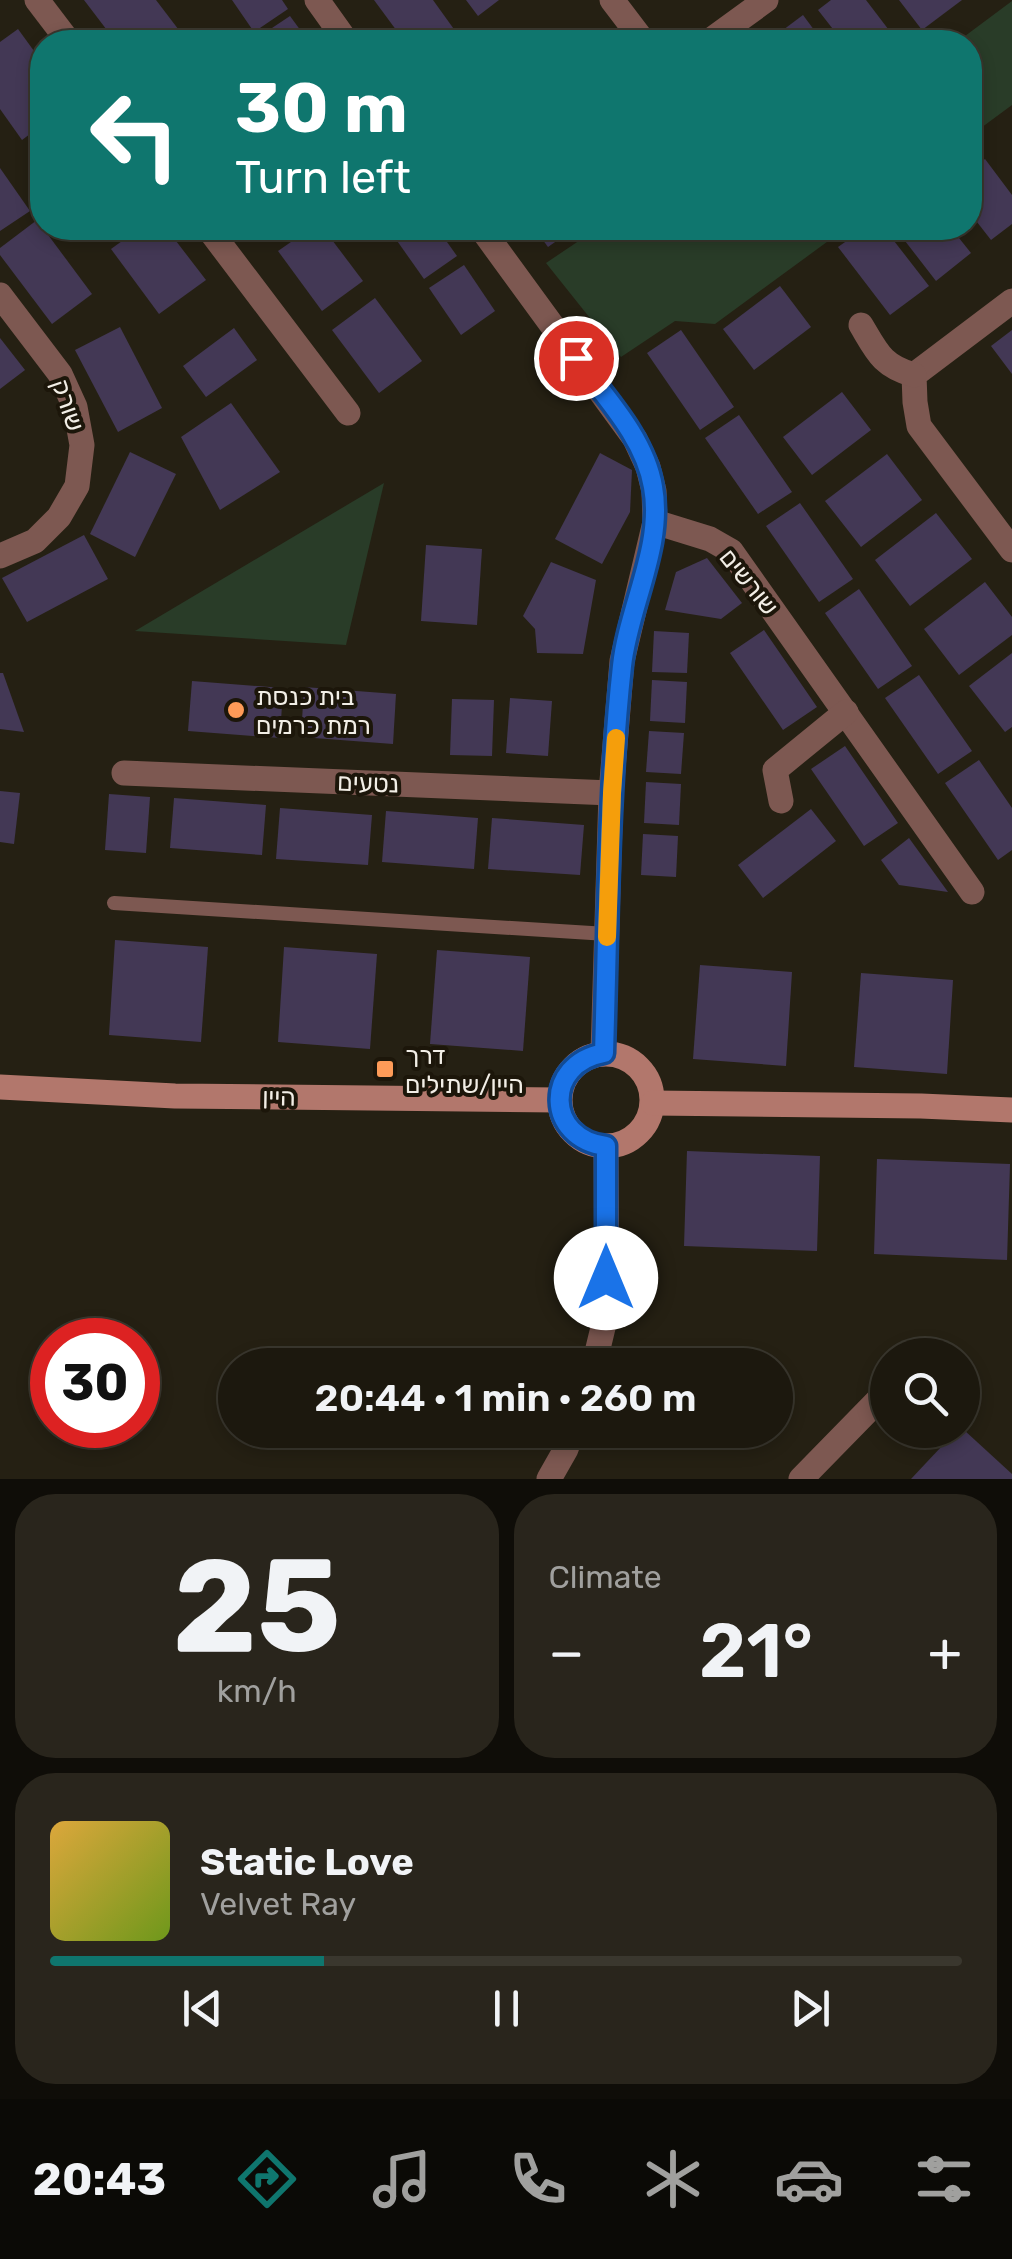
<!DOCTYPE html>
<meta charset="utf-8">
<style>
body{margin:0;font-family:Rubik,"Noto Sans Hebrew",sans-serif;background:#29251c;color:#f1f3f6;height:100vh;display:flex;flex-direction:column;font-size:38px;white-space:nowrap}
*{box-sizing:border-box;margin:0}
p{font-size:32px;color:#a0a09e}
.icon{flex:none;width:55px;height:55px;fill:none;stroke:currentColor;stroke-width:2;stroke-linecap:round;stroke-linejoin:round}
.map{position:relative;height:1479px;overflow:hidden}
.details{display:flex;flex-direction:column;gap:15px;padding:15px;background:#0f0d08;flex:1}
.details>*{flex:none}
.top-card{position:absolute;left:30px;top:30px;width:952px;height:210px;border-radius:40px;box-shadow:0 5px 15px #0003,0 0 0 2px #3a372e;background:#0f766e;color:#fff;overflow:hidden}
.fabs{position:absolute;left:870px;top:1338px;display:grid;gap:20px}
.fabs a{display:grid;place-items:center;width:110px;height:110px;border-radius:50%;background:#1c180e;box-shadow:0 5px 15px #0003,0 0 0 2px #3a372e;font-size:50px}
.speed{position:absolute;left:30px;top:1318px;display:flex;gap:20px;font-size:50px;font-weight:700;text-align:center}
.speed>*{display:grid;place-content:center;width:130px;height:130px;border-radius:50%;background:#1c180e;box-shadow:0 5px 15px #0003,0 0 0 2px #3a372e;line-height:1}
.speed .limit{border:15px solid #d22;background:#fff;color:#111}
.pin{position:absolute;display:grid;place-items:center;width:85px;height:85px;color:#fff;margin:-42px;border:5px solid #fff;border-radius:50%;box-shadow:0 2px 10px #0007}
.me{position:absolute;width:110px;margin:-55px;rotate:0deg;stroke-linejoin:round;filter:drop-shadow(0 0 8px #0008)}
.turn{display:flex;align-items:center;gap:35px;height:210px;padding:0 40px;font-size:45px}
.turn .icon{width:130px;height:130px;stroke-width:2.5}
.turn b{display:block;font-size:70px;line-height:85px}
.big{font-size:75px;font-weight:600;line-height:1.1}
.details .card{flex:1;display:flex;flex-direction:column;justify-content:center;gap:15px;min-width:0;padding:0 35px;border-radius:40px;background:#29251c}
.details .dial{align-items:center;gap:0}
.dial b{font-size:130px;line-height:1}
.song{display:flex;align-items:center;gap:30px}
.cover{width:120px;height:120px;border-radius:15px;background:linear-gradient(135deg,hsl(40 70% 55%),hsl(80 70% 35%))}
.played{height:10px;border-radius:5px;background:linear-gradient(90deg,#0f766e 30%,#3a372e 30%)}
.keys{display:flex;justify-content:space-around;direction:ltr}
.heat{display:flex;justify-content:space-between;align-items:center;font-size:55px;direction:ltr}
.details .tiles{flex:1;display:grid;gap:15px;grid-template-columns:1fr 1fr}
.card:last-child{grid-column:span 2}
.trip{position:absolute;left:218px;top:1348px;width:575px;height:100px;border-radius:50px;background:#1c180e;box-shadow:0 5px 15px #0003,0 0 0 2px #3a372e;font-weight:600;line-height:100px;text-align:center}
.menu{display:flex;height:160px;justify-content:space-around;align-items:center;background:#0b0a06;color:#a0a09e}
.menu .icon{width:70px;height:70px}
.menu .selected{color:#0f766e}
.menu b{font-size:45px;color:#f1f3f6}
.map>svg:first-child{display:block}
</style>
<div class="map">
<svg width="1012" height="1479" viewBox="0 0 1012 1479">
<rect width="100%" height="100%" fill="#252013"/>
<g fill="#293c28">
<polygon points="1012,1 1012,105 970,136 970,42 957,42"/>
<polygon points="598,228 846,228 715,324 675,321 621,357 546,263"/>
<polygon points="384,483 346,645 135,631"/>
</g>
<g fill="#433855">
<polygon points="84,0 156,0 188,42 116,42"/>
<polygon points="232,0 282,0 288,9 254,32"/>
<polygon points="374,0 433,0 461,39 456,42 405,42"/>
<polygon points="466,0 499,0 478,16"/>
<polygon points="831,0 866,0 898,42 843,42 818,10"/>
<polygon points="899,0 962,0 922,30"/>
<polygon points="803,15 823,42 767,42"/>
<polygon points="290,16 309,42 260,42 257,38"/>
<polygon points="18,29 42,62 42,125 22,140 0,109 0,42"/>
<polygon points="985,159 1012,195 1012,224 991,240 970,213 970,170"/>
<polygon points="0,168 30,211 0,231"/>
<polygon points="37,220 92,294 52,324 0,255 0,248"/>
<polygon points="140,228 166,228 206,280 159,314 111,249"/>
<polygon points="311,228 323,228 363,281 322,311 278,251"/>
<polygon points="388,228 437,228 457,256 424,279"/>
<polygon points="534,228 575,228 548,247"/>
<polygon points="865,228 884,228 929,286 890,315 838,247"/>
<polygon points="895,228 951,228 971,253 936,281"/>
<polygon points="464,265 495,311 461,335 429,288"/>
<polygon points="780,286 811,327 754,370 723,329"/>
<polygon points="375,298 422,361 379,393 332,330"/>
<polygon points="120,327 162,408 118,432 75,350"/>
<polygon points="234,328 257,360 206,397 183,366"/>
<polygon points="681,330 734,407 700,430 647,353"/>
<polygon points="1012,330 1012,374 991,346"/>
<polygon points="0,338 25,370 0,389"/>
<polygon points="842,392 871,430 812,475 783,437"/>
<polygon points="231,403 280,472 220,510 181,437"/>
<polygon points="739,415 792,492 758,514 705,438"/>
<polygon points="130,452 176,474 135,557 90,534"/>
<polygon points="600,453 632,470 630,512 602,564 555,539"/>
<polygon points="887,454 922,500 861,547 825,501"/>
<polygon points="800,503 853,579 819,602 766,526"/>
<polygon points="936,513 972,559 910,606 875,560"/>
<polygon points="84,535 108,579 27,622 2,578"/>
<polygon points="426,545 482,549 477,625 421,621"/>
<polygon points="707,558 742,603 721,619 665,610 676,572"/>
<polygon points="551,562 596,580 583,654 537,653 535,629 523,616"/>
<polygon points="985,582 1012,617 1012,635 959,675 924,629"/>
<polygon points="859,589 912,666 878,689 825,613"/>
<polygon points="764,630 817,707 783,730 730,653"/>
<polygon points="654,631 689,633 687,673 652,672"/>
<polygon points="1012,653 1012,727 1005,732 969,686"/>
<polygon points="0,673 3,673 24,732 0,729"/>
<polygon points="919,675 972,751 938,774 885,698"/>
<polygon points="652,680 687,682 685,723 650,721"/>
<polygon points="192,681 283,688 280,738 188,731"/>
<polygon points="304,687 396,694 393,744 301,737"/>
<polygon points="510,698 552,701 548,756 506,753"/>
<polygon points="452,699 494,700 492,756 450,755"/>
<polygon points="649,731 684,733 681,774 646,772"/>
<polygon points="845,746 898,823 864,846 811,769"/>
<polygon points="979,760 1012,808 1012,850 998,860 945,783"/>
<polygon points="646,782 681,784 679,825 644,823"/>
<polygon points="0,791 20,793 14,844 0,842"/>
<polygon points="109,794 150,797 146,853 105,850"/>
<polygon points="174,798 266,805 262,855 170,848"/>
<polygon points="280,808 372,815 368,865 276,859"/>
<polygon points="811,809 836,841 763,898 738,865"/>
<polygon points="386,811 478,818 474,869 382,862"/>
<polygon points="492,818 584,825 580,875 488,869"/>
<polygon points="643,834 678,836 676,877 641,875"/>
<polygon points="909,838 948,892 899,885 881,860"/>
<polygon points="115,940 208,947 201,1042 109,1035"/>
<polygon points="284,947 377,954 370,1049 278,1042"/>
<polygon points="437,950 530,957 523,1051 430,1044"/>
<polygon points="700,965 792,972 786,1066 693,1059"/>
<polygon points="861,973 953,980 947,1074 854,1067"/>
<polygon points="687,1151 820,1156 817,1251 684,1246"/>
<polygon points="877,1159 1010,1164 1007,1260 874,1254"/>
<polygon points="957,1430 964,1430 1012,1474 1012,1479 911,1479"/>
</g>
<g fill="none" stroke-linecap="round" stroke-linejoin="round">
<polyline stroke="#7d5851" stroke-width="14" points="114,903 607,934"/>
<g stroke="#7d5851" stroke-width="25">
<polyline points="37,0 69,42"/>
<polyline points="317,0 347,42"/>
<polyline points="612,0 644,42"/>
<polyline points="708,42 766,0"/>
<polyline points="208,228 348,413"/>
<polyline points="481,228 635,439 648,467 654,491 655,522 622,661 611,793 603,1053"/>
<polyline points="0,295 60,374 75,407 82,445 77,486 59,517 35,541 0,556"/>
<polyline points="1012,301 914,375 915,402 919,426 1012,550"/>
<path d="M861,325c16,27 21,41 53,50"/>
<polyline points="655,522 710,539 731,551 972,892"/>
<polyline points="124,773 611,793"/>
<polyline points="781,801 775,770 846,712"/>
<polyline points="594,1365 607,1311 606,1147"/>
<polyline points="549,1479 566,1449 573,1430"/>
<polyline points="801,1479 888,1390"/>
</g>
<g stroke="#b2776c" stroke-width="25">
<circle cx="606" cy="1100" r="46"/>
<polyline points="0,1087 175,1096 559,1100"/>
<polyline points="653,1103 921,1106 1012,1110"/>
</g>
</g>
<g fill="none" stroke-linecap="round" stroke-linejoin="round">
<defs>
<path id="route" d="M576,358c29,39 69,80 77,129 11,59 -25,121 -31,179 -14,128 -14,258 -18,387 -61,11 -58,86 2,93v132"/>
</defs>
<use href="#route" stroke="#114b97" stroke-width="25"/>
<use href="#route" stroke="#1a73e8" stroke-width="18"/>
<polyline stroke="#f59e0b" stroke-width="18" points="607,937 612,793 616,738"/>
</g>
<g fill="#fe9b58" stroke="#1c160a" stroke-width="4">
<circle cx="236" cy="710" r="10"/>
<rect x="375" y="1059" width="20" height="20" rx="5"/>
</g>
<g text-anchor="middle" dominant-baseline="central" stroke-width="8" stroke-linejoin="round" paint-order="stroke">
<g font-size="25" fill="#f2eee6" stroke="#1c160a">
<text transform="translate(68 405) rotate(71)">שורק</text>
<text transform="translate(749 582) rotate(51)">שורשים</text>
<text transform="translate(368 783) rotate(2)">נטעים</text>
<text transform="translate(279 1097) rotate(1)">היין</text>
</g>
<g font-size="25" fill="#f2eee6" stroke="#1c160a" text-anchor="start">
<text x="256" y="696">בית כנסת<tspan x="256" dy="29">רמת כרמים</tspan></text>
<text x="405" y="1055">דרך<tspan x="405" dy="29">היין/שתילים</tspan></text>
</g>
</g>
</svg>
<div class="fabs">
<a><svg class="icon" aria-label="search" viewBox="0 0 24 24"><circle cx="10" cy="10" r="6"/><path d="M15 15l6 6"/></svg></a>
</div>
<div class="speed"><div class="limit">30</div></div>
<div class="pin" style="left:576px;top:358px;background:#d93025"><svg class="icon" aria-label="arrive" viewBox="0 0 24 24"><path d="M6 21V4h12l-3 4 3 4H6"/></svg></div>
<svg class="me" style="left:606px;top:1278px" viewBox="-20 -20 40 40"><circle r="19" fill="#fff"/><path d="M0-13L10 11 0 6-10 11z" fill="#1a73e8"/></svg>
<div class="trip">20:44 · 1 min · 260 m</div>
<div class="top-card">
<div class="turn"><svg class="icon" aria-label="left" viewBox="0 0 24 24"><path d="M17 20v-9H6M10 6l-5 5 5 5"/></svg><div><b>30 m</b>Turn left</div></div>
</div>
</div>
<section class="details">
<div class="tiles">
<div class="card dial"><b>25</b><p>km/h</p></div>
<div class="card"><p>Climate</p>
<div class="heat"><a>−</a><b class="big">21°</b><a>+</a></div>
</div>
<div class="card">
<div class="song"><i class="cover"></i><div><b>Static Love</b><p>Velvet Ray</p></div></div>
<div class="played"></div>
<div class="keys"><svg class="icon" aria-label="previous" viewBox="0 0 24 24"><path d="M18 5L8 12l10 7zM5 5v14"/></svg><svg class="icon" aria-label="pause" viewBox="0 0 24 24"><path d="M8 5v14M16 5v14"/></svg><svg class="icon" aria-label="next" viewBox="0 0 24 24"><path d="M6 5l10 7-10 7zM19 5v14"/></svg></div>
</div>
</div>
</section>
<nav class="menu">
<b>20:43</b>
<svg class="icon selected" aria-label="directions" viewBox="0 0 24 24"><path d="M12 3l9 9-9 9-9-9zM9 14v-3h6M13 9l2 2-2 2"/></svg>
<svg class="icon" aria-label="music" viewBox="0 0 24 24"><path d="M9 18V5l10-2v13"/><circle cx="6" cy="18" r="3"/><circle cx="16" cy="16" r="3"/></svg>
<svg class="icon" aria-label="phone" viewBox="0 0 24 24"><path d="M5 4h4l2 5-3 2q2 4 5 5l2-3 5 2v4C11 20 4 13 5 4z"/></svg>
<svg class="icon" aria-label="climate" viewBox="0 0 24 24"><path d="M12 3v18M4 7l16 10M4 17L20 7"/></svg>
<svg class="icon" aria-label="car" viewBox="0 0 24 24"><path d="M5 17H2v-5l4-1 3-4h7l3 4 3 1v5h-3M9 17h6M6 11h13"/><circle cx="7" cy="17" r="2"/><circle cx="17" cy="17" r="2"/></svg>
<svg class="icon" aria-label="filters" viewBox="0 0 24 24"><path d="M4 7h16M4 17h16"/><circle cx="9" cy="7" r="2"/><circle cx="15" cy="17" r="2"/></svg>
</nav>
